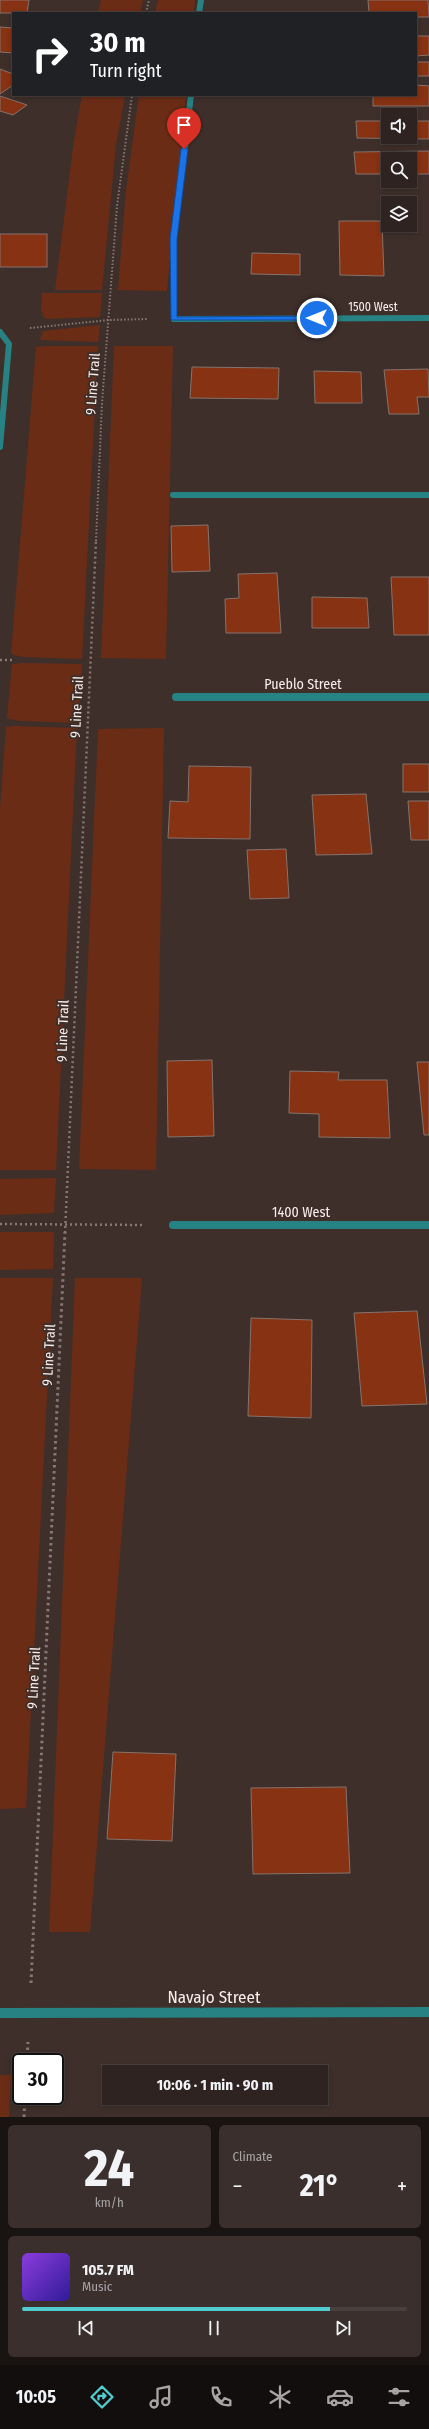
<!DOCTYPE html>
<meta charset="utf-8">
<style>
body{margin:0;font-family:"Fira Sans Condensed",sans-serif;background:#3a2f2d;color:#f1f3f6;height:100vh;display:flex;flex-direction:column;font-size:15px;white-space:nowrap}
*{box-sizing:border-box;margin:0}
p{font-size:13px;color:#a7a4a5}
.icon{flex:none;width:22px;height:22px;fill:none;stroke:currentColor;stroke-width:2;stroke-linecap:round;stroke-linejoin:round}
.map{position:relative;height:2117px;overflow:hidden}
.panel{display:flex;flex-direction:column;gap:8px;padding:8px;background:#191312;flex:1}
.panel>*{flex:none}
.guide{position:absolute;left:12px;top:12px;width:405px;height:84px;border-radius:0px;box-shadow:0 2px 6px #0003,0 0 0 1px #49403e;background:#202124;color:#fff;overflow:hidden}
.tools{position:absolute;left:381px;top:108px;display:grid;gap:8px}
.tools a{display:grid;place-items:center;width:36px;height:36px;border-radius:0px;background:#2e2320;box-shadow:0 2px 6px #0003,0 0 0 1px #49403e;font-size:20px}
.speed{position:absolute;left:12px;top:2053px;display:flex;gap:8px;font-size:20px;font-weight:700;text-align:center}
.speed>*{display:grid;place-content:center;width:52px;height:52px;border-radius:50%;background:#2e2320;box-shadow:0 2px 6px #0003,0 0 0 1px #49403e;line-height:1}
.speed .limit{border:2px solid #111;border-radius:6px;background:#fff;color:#111}
.pin{position:absolute;display:grid;place-items:center;width:34px;height:34px;color:#fff;margin:-41px -17px;border-radius:50% 50% 50% 0;rotate:-45deg;box-shadow:0 0 4px #0007}
.pin .icon{rotate:45deg}
.me{position:absolute;width:44px;margin:-22px;rotate:270deg;stroke-linejoin:round;filter:drop-shadow(0 0 3px #0008)}
.turn{display:flex;align-items:center;gap:14px;height:84px;padding:0 12px;font-size:18px}
.turn .icon{width:52px;height:52px;stroke-width:2.5}
.turn b{display:block;font-size:28px;line-height:34px}
.big{font-size:30px;font-weight:700;line-height:1.1}
.panel .card{flex:1;display:flex;flex-direction:column;justify-content:center;gap:6px;min-width:0;padding:0 14px;border-radius:6px;background:#3a2f2d}
.panel .dial{align-items:center;gap:0}
.dial b{font-size:52px;line-height:1}
.song{display:flex;align-items:center;gap:12px}
.cover{width:48px;height:48px;border-radius:6px;background:linear-gradient(135deg,hsl(270 70% 55%),hsl(250 70% 35%))}
.played{height:4px;border-radius:2px;background:linear-gradient(90deg,#52cdcf 80%,#49403e 80%)}
.keys{display:flex;justify-content:space-around;direction:ltr}
.heat{display:flex;justify-content:space-between;align-items:center;font-size:22px;direction:ltr}
.panel .tiles{flex:1;display:grid;gap:8px;grid-template-columns:1fr 1fr}
.card:last-child{grid-column:span 2}
.trip{position:absolute;left:102px;top:2065px;width:226px;height:40px;border-radius:0px;background:#2e2320;box-shadow:0 2px 6px #0003,0 0 0 1px #49403e;font-weight:700;line-height:40px;text-align:center}
.menu{display:flex;height:64px;justify-content:space-around;align-items:center;background:#120e0d;color:#a7a4a5}
.menu .icon{width:28px;height:28px}
.menu .active{color:#52cdcf}
.menu b{font-size:18px;color:#f1f3f6}
.map>svg:first-child{display:block}
</style>
<div class="map">
<svg width="429" height="2117" viewBox="0 0 429 2117">
<rect width="100%" height="100%" fill="#3e2f2a"/>
<g fill="#6b2c16">
<polygon points="101,0 143,0 140,13 98,13"/>
<polygon points="158,0 195,0 194,13 155,13"/>
<polygon points="82,95 125,95 116,145 102,290 55,290 74,140"/>
<polygon points="139,95 186,95 167,291 118,290 126,190"/>
<polygon points="42,293 102,293 100,317 45,319 41,311"/>
<polygon points="100,325 98,342 40,340 43,331"/>
<polygon points="47,346 98,346 82,659 23,657 11,654 36,347"/>
<polygon points="114,346 173,346 166,659 101,658"/>
<polygon points="23,663 82,664 78,723 19,721 7,718 12,664"/>
<polygon points="14,726 77,728 56,1170 0,1170 0,809 6,727"/>
<polygon points="164,728 156,1170 79,1169 98,729"/>
<polygon points="56,1178 54,1213 0,1215 0,1179"/>
<polygon points="0,1232 54,1232 53,1269 0,1270"/>
<polygon points="0,1278 53,1278 26,1808 0,1809"/>
<polygon points="75,1278 142,1278 90,1932 49,1932"/>
<polygon points="0,2075 11,2075 9,2117 0,2117"/>
</g>
<g fill="#873212" stroke="#85736d">
<polygon points="0,0 29,0 27,13 0,13"/>
<polygon points="368,0 428,0 429,17 416,17 416,13 369,13"/>
<polygon points="0,27 13,28 13,53 0,52"/>
<polygon points="416,36 429,36 429,55 416,56"/>
<rect x="416" y="62" width="13" height="14"/>
<polygon points="0,69 13,74 13,85 0,94"/>
<polygon points="416,85 429,86 429,106 373,106 373,95 416,95"/>
<polygon points="0,96 27,105 13,115 0,111"/>
<polygon points="356,121 388,121 388,137 410,137 410,121 429,121 429,139 357,138"/>
<polygon points="429,151 429,174 410,174 410,159 388,159 388,174 356,174 354,152"/>
<polygon points="339,221 382,221 384,276 340,275"/>
<rect x="0" y="234" width="47" height="33"/>
<polygon points="252,253 300,254 300,275 251,274"/>
<polygon points="192,367 279,368 278,399 190,398"/>
<polygon points="428,369 429,397 417,397 419,414 389,414 384,370"/>
<polygon points="314,371 361,372 362,403 315,403"/>
<polygon points="208,525 210,571 172,572 171,526"/>
<polygon points="277,573 281,633 226,633 225,599 239,598 238,574"/>
<polygon points="391,577 429,577 429,635 394,635"/>
<polygon points="312,597 367,598 369,628 312,628"/>
<rect x="403" y="764" width="26" height="28"/>
<polygon points="189,766 251,767 250,839 168,838 170,801 188,802"/>
<polygon points="366,794 372,854 316,855 312,795"/>
<polygon points="408,801 429,801 429,840 411,840"/>
<polygon points="286,849 289,898 250,899 247,850"/>
<polygon points="212,1060 214,1136 168,1137 167,1061"/>
<polygon points="417,1062 429,1062 429,1135 424,1135"/>
<polygon points="290,1071 339,1072 338,1080 387,1080 390,1138 319,1137 319,1114 289,1113"/>
<polygon points="417,1311 427,1404 362,1406 354,1313"/>
<polygon points="251,1318 312,1320 311,1418 248,1416"/>
<polygon points="113,1752 176,1754 172,1841 107,1839"/>
<polygon points="346,1787 350,1873 253,1874 251,1788"/>
</g>
<g fill="none" stroke-linecap="round" stroke-linejoin="round">
<g stroke="#867874" stroke-width="2" stroke-dasharray="1.5 2" stroke-linecap="butt">
<polyline points="146,13 149,0"/>
<polyline points="30,328 109,320 147,319"/>
<polyline points="96,541 102,403 117,206 132,95"/>
</g>
<g stroke="#867874" stroke-width="2.5" stroke-dasharray="2 3" stroke-linecap="butt">
<polyline points="0,660 13,660"/>
<polyline points="0,1224 145,1225"/>
<polyline points="65,1233 96,540"/>
</g>
<g stroke="#867874" stroke-width="3" stroke-dasharray="2.5 3.5" stroke-linecap="butt">
<polyline points="31,1983 65,1232"/>
<polyline points="27,2062 28,2042"/>
<polyline points="24,2117 25,2096"/>
</g>
<g stroke="#278284" stroke-width="6">
<polyline points="199,13 201,0"/>
<polyline points="174,319 174,239 191,95"/>
<polyline points="173,495 429,495"/>
</g>
<g stroke="#278284" stroke-width="6">
<polyline points="174,319 429,318"/>
<polyline points="0,332 9,344 0,447"/>
</g>
<g stroke="#278284" stroke-width="8">
<polyline points="176,697 429,697"/>
<polyline points="173,1225 429,1225"/>
</g>
<polyline stroke="#278284" stroke-width="10" points="0,2013 429,2012"/>
</g>
<polygon fill="#1a73e8" stroke="#114b97" points="184,147 188,149 177,239 177,317 317,316 320,320 171,320 170,239 181,149"/>
<g text-anchor="middle" dominant-baseline="central" stroke-width="4" stroke-linejoin="round" paint-order="stroke">
<g font-size="12" fill="#f8edea" stroke="#3e2f2a">
<text x="373" y="307">1500 West</text>
</g>
<g font-size="14" fill="#f8edea" stroke="#3e2f2a">
<text transform="translate(93 384) rotate(-86)">9 Line Trail</text>
<text x="303" y="684">Pueblo Street</text>
<text transform="translate(77 707) rotate(-87)">9 Line Trail</text>
<text transform="translate(63 1031) rotate(-88)">9 Line Trail</text>
<text x="301" y="1212">1400 West</text>
<text transform="translate(49 1355) rotate(-87)">9 Line Trail</text>
<text transform="translate(34 1678) rotate(-87)">9 Line Trail</text>
</g>
<g font-size="17" fill="#f8edea" stroke="#3e2f2a">
<text x="214" y="1997">Navajo Street</text>
</g>
</g>
</svg>
<div class="tools">
<a><svg class="icon" aria-label="sound" viewBox="0 0 24 24"><path d="M4 9h4l5-4v14l-5-4H4zM17 9q2 3 0 6"/></svg></a>
<a><svg class="icon" aria-label="search" viewBox="0 0 24 24"><circle cx="10" cy="10" r="6"/><path d="M15 15l6 6"/></svg></a>
<a><svg class="icon" aria-label="layers" viewBox="0 0 24 24"><path d="M12 4l9 5-9 5-9-5zM3 14l9 5 9-5"/></svg></a>
</div>
<div class="speed"><div class="limit">30</div></div>
<div class="pin" style="left:184px;top:149px;background:#d93025"><svg class="icon" aria-label="arrive" viewBox="0 0 24 24"><path d="M6 21V4h12l-3 4 3 4H6"/></svg></div>
<svg class="me" style="left:317px;top:318px" viewBox="-20 -20 40 40"><circle r="17" fill="#1a73e8" stroke="#fff" stroke-width="3"/><path d="M0-11L8 9 0 5-8 9z" fill="#fff"/></svg>
<div class="trip">10:06 · 1 min · 90 m</div>
<div class="guide">
<div class="turn"><svg class="icon" aria-label="right" viewBox="0 0 24 24"><path d="M7 20v-9h11M14 6l5 5-5 5"/></svg><div><b>30 m</b>Turn right</div></div>
</div>
</div>
<section class="panel">
<div class="tiles">
<div class="card dial"><b>24</b><p>km/h</p></div>
<div class="card"><p>Climate</p>
<div class="heat"><a>−</a><b class="big">21°</b><a>+</a></div>
</div>
<div class="card">
<div class="song"><i class="cover"></i><div><b>105.7 FM</b><p>Music</p></div></div>
<div class="played"></div>
<div class="keys"><svg class="icon" aria-label="previous" viewBox="0 0 24 24"><path d="M18 5L8 12l10 7zM5 5v14"/></svg><svg class="icon" aria-label="pause" viewBox="0 0 24 24"><path d="M8 5v14M16 5v14"/></svg><svg class="icon" aria-label="next" viewBox="0 0 24 24"><path d="M6 5l10 7-10 7zM19 5v14"/></svg></div>
</div>
</div>
</section>
<nav class="menu">
<b>10:05</b>
<svg class="icon active" aria-label="directions" viewBox="0 0 24 24"><path d="M12 3l9 9-9 9-9-9zM9 14v-3h6M13 9l2 2-2 2"/></svg>
<svg class="icon" aria-label="music" viewBox="0 0 24 24"><path d="M9 18V5l10-2v13"/><circle cx="6" cy="18" r="3"/><circle cx="16" cy="16" r="3"/></svg>
<svg class="icon" aria-label="phone" viewBox="0 0 24 24"><path d="M5 4h4l2 5-3 2q2 4 5 5l2-3 5 2v4C11 20 4 13 5 4z"/></svg>
<svg class="icon" aria-label="climate" viewBox="0 0 24 24"><path d="M12 3v18M4 7l16 10M4 17L20 7"/></svg>
<svg class="icon" aria-label="car" viewBox="0 0 24 24"><path d="M5 17H2v-5l4-1 3-4h7l3 4 3 1v5h-3M9 17h6M6 11h13"/><circle cx="7" cy="17" r="2"/><circle cx="17" cy="17" r="2"/></svg>
<svg class="icon" aria-label="filters" viewBox="0 0 24 24"><path d="M4 7h16M4 17h16"/><circle cx="9" cy="7" r="2"/><circle cx="15" cy="17" r="2"/></svg>
</nav>
